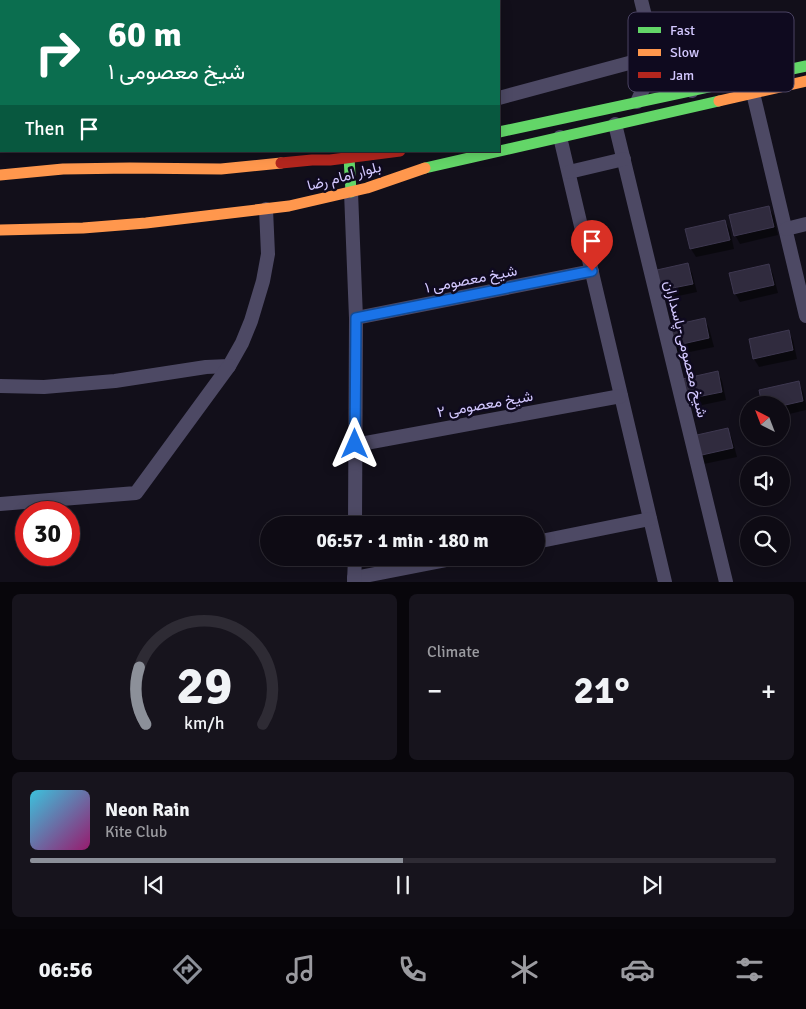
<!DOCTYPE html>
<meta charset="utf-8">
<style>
body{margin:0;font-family:Signika,Vazirmatn,sans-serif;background:#17141d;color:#f1f3f6;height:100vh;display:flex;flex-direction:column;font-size:19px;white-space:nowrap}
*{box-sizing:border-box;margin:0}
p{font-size:16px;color:#9b9ba0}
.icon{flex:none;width:28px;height:28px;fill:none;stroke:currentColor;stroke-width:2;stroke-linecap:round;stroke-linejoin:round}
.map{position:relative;height:582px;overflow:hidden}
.drawer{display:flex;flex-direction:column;gap:12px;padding:12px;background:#08060b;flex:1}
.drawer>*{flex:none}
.guide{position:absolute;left:0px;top:0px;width:500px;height:152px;box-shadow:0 2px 12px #0003,0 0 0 1px #2e2b34;background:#0b6e4f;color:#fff;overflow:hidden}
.needle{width:32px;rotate:318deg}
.fabs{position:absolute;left:740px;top:396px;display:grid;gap:10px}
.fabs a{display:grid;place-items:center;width:50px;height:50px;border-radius:50%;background:#0e0b14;box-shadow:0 2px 12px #0003,0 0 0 1px #2e2b34;font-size:25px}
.speed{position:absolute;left:15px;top:501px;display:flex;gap:10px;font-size:25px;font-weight:700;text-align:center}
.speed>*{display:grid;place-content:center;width:65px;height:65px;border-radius:50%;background:#0e0b14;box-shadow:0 2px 12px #0003,0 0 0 1px #2e2b34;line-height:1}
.speed .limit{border:8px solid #d22;background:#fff;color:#111}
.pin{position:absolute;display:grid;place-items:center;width:42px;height:42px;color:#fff;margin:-51px -21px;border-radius:50% 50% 50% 0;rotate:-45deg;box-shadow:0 0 5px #0007}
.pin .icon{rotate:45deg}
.me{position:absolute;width:55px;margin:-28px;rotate:0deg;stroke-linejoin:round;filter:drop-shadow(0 0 4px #0008)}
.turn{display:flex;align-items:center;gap:18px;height:105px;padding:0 25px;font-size:22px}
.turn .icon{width:65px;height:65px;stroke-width:2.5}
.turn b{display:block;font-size:35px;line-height:42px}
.then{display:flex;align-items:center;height:48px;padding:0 25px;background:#0003;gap:10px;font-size:19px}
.big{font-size:38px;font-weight:700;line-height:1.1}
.drawer .tile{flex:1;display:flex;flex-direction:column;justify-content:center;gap:8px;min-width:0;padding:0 18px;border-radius:8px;background:#17141d}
.drawer .dial{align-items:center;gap:0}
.dial svg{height:130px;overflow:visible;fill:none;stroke:#2e2b34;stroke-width:7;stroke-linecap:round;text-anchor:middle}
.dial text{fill:#f1f3f6;stroke:none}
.song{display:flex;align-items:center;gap:15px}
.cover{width:60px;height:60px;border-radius:8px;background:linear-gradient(135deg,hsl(190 70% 55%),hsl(320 70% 35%))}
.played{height:5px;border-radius:2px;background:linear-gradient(90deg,#8c9099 50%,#2e2b34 50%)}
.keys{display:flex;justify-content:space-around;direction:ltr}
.heat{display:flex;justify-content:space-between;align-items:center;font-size:28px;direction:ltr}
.drawer .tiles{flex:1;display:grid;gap:12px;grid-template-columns:1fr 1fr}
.tile:last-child{grid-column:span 2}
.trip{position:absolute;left:260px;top:516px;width:285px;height:50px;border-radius:25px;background:#0e0b14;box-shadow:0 2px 12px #0003,0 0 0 1px #2e2b34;font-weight:700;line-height:50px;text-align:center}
.tab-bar{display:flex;height:80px;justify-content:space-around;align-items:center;background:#060408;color:#9b9ba0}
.tab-bar .icon{width:35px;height:35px}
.tab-bar .on{color:#8c9099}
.tab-bar b{font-size:22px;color:#f1f3f6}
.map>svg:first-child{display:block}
</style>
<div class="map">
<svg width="806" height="582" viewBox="0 0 806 582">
<rect width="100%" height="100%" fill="#120f1a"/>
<g fill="#0007">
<polygon points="769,208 774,216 778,235 740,244 735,235"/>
<polygon points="725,221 730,230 734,249 696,257 691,249"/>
<polygon points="687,265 692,273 697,292 659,300 654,292"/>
<polygon points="769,266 773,274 778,293 740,302 735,293"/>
<polygon points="704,319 709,328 714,347 675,355 671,347"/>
<polygon points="788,331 793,340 797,359 759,367 754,359"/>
<polygon points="717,372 722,381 726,400 688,408 683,400"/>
<polygon points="798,382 803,391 806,404 806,410 781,416 781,405 763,405"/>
<polygon points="727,429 732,438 737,457 699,465 694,457"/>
</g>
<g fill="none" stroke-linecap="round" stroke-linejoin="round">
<polyline stroke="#05133b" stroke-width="14" points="351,0 352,1"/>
</g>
<g fill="#302b3e" stroke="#3e3850">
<polygon points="769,206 774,227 734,236 729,215"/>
<polygon points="725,220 730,240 690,249 685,229"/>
<polygon points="688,263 693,284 653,292 648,272"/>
<polygon points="769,264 774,285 734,294 729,273"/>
<polygon points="705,318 709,338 669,347 665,327"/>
<polygon points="789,330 793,350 753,359 749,339"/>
<polygon points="718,371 722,392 682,400 678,380"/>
<polygon points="799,381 803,401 781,406 781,405 762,405 759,390"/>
<polygon points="728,428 733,448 693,457 688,437"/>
</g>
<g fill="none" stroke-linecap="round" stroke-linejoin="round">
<g stroke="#4d4964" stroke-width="14">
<polyline points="310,0 310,1"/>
<polyline points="374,0 375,1"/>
<polyline points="0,32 1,32"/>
<polyline points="753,93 806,316"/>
<polyline points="499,98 655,56 641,0"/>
<polyline points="637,102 644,87 655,56 674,78 692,91"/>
<polyline points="615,124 726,582"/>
<polyline points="560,137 665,582"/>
<polyline points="569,172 624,159"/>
<polyline points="351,192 356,318 355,525"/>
<polyline points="786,229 806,224"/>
<polyline points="356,318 592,271"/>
<polyline points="0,386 44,387 115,381 206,367 229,366 242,343 251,321 263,281 268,254 266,209"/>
<polyline points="355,445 621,396"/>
<polyline points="0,504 136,493 229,366"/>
<polyline points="536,542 650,519"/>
<polyline points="354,578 457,558"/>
<polyline points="354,582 355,558"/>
</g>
<g stroke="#63d668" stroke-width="11">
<polyline points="499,132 806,66"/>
<polyline points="349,157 351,192"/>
<polyline points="425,168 719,101"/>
</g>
<g stroke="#ff974d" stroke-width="11">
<polyline points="719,101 806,81"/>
<polyline points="0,175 63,169 130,168 221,169 281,163"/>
<polyline points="0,230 83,228 146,223 289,206 367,188 425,168"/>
</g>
<polyline stroke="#b3261e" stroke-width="11" points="281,163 312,160 330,160 400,151"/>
</g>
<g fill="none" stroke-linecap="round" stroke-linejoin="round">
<defs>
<polyline id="route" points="355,444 356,318 592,271"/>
</defs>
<use href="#route" stroke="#114b97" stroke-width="12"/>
<use href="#route" stroke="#1a73e8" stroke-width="9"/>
</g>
<g text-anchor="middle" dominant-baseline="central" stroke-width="5" stroke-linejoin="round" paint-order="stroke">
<g font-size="15" fill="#d3c8ff" stroke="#0f0a1f">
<text transform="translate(344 176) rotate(-15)">بلوار امام رضا</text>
<text transform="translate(471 279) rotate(-11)">شیخ معصومی ١</text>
<text transform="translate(686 349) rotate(76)">شیخ معصومی-پاسداران</text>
<text transform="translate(485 404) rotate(-10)">شیخ معصومی ٢</text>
</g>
</g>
<rect x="628" y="12" width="166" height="80" rx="8" fill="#0f0a1f" stroke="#4a4362" stroke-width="1"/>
<rect x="638" y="27" width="23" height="6" fill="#63d668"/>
<rect x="638" y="49" width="23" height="7" fill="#ff974d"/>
<rect x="638" y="72" width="23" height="6" fill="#b3261e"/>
<g font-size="14" fill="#d3c8ff">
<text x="670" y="35">Fast</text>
<text x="670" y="57">Slow</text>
<text x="670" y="80">Jam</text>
</g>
</svg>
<div class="fabs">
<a><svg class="needle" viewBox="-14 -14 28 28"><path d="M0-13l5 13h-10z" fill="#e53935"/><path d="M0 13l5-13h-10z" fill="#9b9ba0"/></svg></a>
<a><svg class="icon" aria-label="sound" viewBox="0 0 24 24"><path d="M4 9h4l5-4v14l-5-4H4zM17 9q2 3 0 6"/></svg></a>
<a><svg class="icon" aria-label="search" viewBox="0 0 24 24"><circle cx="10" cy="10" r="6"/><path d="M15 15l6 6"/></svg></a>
</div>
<div class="speed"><div class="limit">30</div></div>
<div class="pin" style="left:592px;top:271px;background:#d93025"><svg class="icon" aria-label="arrive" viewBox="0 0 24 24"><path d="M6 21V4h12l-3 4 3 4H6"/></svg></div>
<svg class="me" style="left:355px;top:444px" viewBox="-20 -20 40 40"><path d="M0-17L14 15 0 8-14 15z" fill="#1a73e8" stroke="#fff" stroke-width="4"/></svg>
<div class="trip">06:57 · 1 min · 180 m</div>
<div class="guide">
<div class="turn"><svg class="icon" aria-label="right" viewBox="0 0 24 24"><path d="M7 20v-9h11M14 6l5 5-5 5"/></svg><div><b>60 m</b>شیخ معصومی ١</div></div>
<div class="then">Then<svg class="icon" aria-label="arrive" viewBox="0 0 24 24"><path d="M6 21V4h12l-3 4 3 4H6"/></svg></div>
</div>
</div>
<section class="drawer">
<div class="tiles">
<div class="tile dial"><svg viewBox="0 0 100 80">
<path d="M14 69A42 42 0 1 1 86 69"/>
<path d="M14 69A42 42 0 0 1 10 34" stroke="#8c9099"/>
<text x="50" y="56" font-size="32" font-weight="700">29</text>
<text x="50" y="72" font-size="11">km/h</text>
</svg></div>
<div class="tile"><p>Climate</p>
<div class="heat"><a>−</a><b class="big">21°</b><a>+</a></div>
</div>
<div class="tile">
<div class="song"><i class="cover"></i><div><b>Neon Rain</b><p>Kite Club</p></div></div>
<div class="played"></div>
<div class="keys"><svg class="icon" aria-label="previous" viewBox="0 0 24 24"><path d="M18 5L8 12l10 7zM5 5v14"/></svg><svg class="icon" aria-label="pause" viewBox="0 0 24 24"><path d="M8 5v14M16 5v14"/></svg><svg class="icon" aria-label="next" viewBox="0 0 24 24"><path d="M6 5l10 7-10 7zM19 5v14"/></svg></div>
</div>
</div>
</section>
<nav class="tab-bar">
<b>06:56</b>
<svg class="icon on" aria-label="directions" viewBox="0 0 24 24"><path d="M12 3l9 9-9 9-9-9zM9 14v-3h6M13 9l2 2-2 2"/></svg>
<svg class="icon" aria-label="music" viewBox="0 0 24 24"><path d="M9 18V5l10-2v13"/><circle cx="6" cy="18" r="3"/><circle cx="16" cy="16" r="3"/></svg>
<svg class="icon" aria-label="phone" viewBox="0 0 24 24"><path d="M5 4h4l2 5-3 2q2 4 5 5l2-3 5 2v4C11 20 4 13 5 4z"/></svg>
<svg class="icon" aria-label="climate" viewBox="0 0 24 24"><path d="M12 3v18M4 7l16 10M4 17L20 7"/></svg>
<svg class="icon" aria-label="car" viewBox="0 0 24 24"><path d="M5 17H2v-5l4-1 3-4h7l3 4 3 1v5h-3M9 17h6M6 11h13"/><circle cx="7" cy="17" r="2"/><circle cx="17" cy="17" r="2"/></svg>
<svg class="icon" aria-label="filters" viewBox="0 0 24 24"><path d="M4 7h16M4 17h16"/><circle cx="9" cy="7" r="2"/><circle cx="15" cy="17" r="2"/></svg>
</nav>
